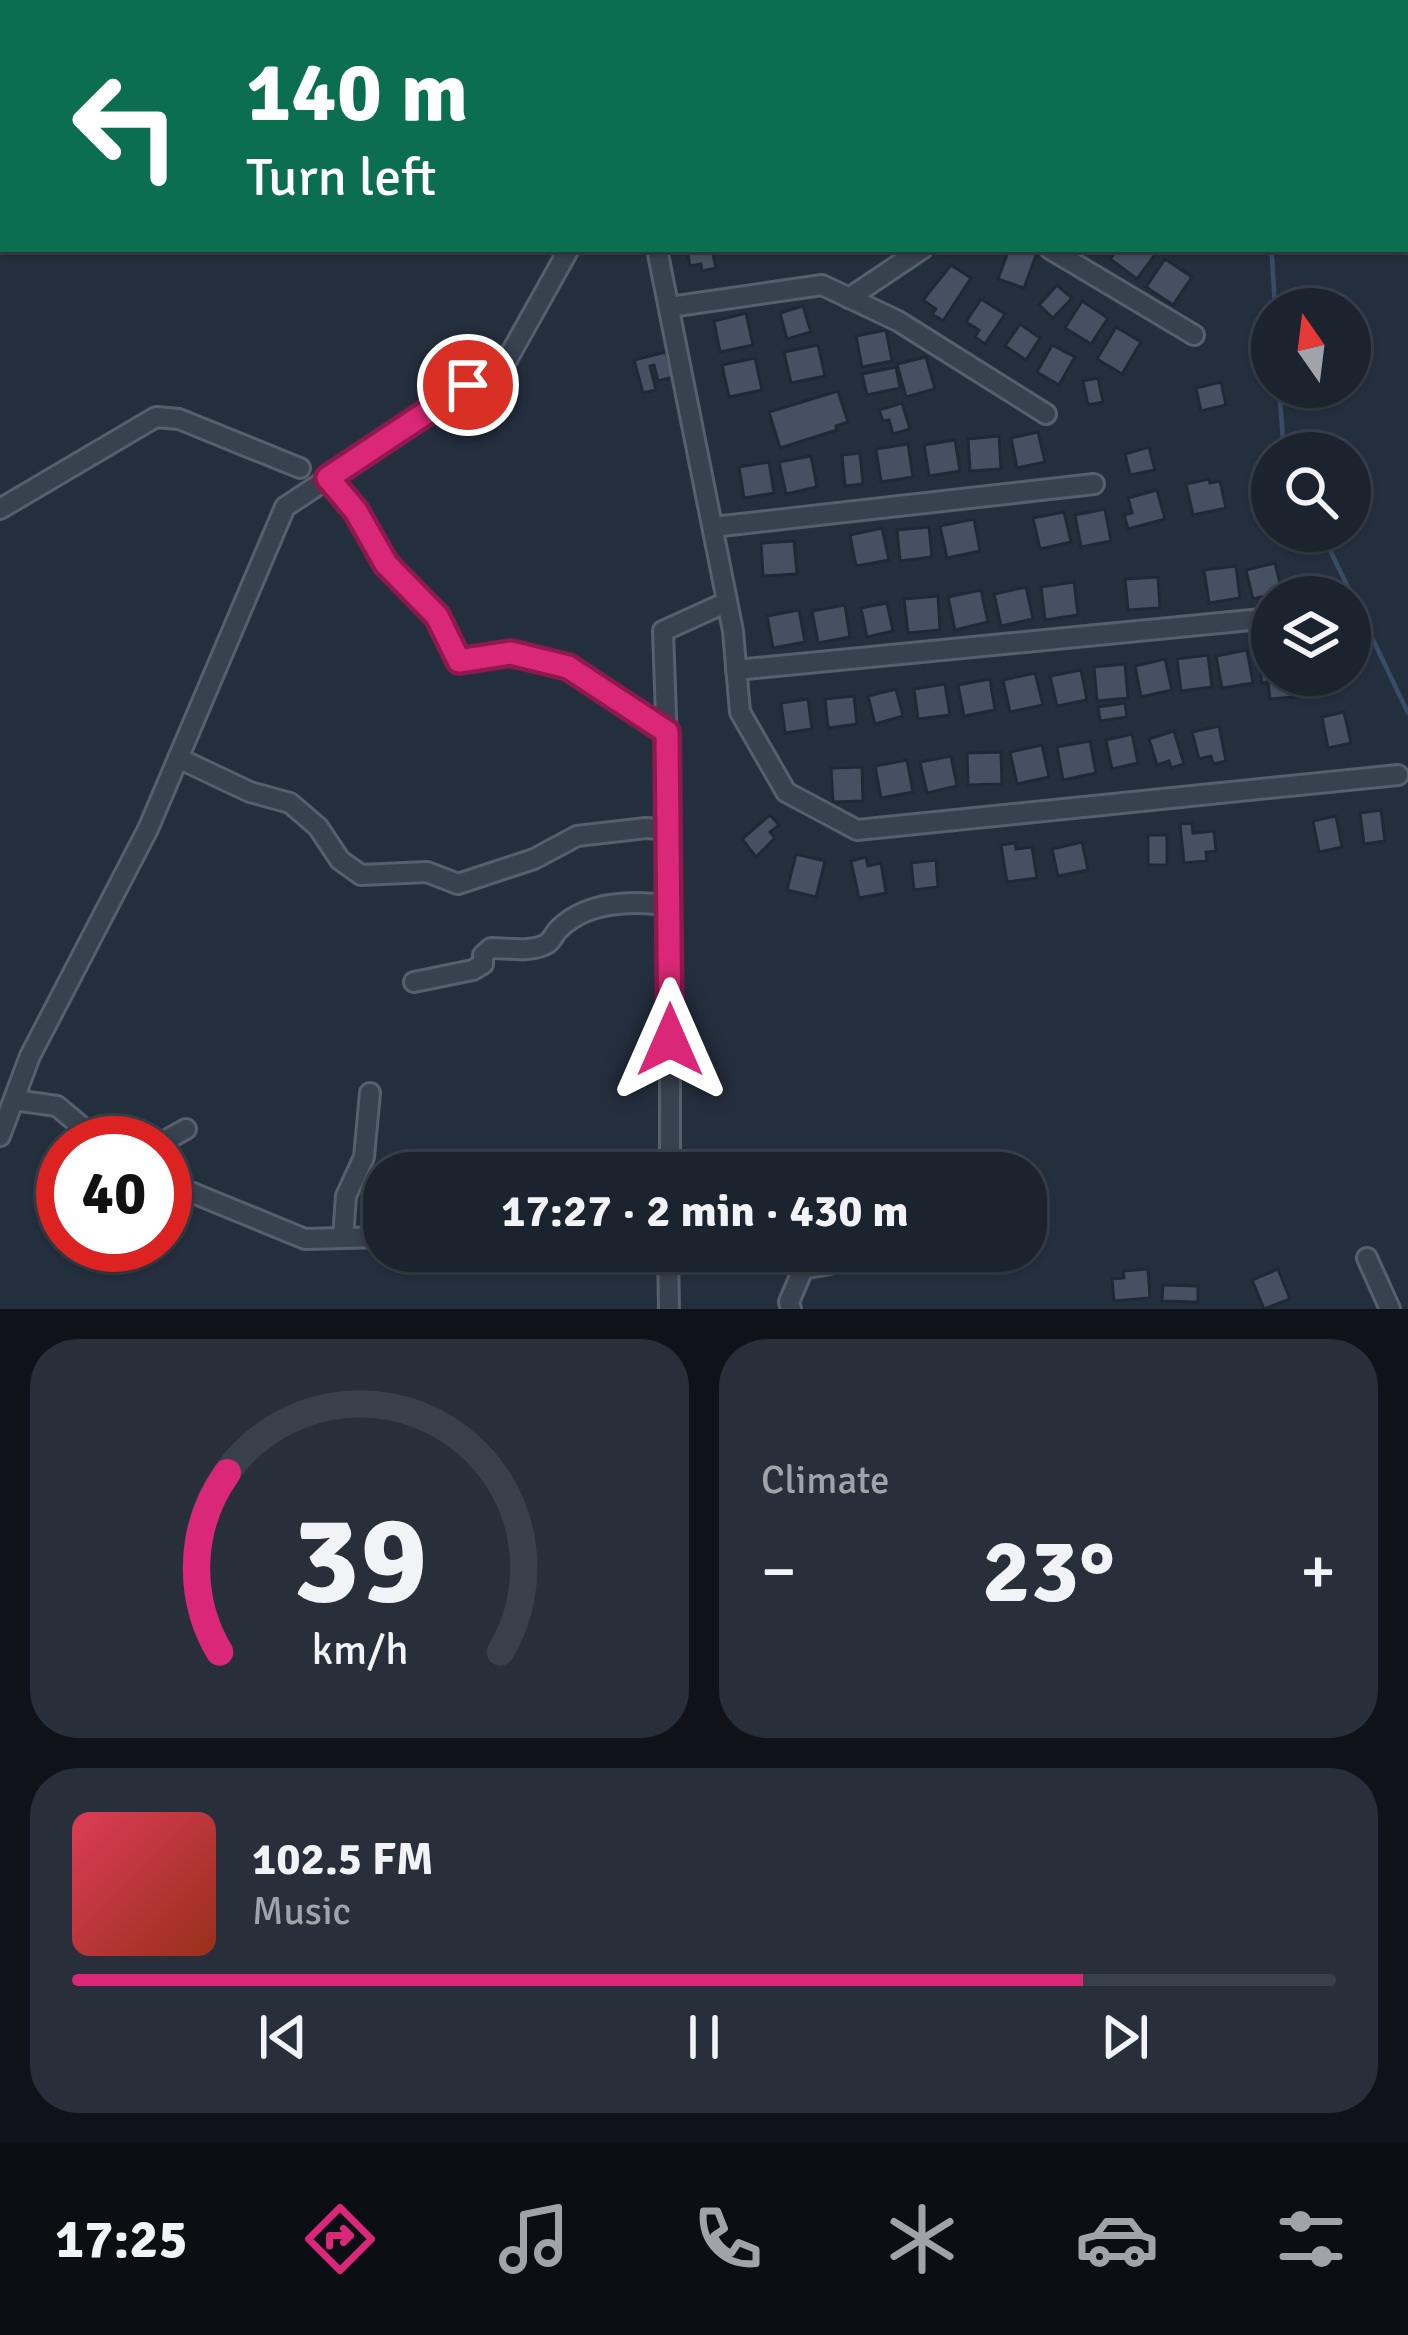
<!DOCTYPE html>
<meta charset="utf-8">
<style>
body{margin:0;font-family:Signika,sans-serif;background:#282f3a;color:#f1f3f6;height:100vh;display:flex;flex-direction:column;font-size:45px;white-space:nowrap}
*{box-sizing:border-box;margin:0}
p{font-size:39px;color:#a0a4aa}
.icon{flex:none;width:66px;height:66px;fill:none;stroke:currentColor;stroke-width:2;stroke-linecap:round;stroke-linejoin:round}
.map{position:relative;height:1309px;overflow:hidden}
.sheet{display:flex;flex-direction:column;gap:30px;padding:30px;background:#0f1319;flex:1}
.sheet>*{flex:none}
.banner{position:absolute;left:0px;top:0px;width:1410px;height:252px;box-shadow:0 3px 9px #0004,0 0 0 3px #39404a;background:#0b6e4f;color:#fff;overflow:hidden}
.needle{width:78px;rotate:346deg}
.tools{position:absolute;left:1251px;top:288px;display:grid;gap:24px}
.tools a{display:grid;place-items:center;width:120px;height:120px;border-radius:50%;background:#1b232e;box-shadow:0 3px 9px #0004,0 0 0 3px #39404a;font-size:60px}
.speed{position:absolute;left:36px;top:1116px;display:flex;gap:24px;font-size:60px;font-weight:700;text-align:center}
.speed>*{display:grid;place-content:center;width:156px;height:156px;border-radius:50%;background:#1b232e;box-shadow:0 3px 9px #0004,0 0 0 3px #39404a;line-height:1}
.speed .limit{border:18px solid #d22;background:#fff;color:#111}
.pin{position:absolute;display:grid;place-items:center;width:102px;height:102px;color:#fff;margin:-51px;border:6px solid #fff;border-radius:50%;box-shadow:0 3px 12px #0007}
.me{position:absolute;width:132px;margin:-66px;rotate:0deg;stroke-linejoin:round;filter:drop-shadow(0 0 9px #0008)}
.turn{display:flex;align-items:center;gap:42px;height:252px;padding:0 48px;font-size:54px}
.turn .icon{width:156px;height:156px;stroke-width:2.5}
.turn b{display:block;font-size:84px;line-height:102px}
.big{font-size:90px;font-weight:800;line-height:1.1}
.sheet .card{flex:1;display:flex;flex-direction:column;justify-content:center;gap:18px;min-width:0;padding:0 42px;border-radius:48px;background:#282f3a}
.sheet .dial{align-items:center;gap:0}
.dial svg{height:312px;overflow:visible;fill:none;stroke:#39404a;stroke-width:7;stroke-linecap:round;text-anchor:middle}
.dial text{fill:#f1f3f6;stroke:none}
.song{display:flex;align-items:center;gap:36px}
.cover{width:144px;height:144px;border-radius:18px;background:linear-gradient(135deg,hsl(350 70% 55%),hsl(10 70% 35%))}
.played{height:12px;border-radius:6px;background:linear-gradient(90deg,#db2777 80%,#39404a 80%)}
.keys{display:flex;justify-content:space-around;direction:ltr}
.heat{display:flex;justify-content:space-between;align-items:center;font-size:66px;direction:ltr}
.sheet .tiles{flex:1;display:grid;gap:30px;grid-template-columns:1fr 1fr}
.card:last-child{grid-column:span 2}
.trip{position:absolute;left:363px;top:1152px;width:684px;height:120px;border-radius:48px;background:#1b232e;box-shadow:0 3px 9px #0004,0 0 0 3px #39404a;font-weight:800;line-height:120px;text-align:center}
.tab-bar{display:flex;height:192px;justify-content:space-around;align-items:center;background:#0b0e12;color:#a0a4aa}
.tab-bar .icon{width:84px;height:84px}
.tab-bar .active{color:#db2777}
.tab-bar b{font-size:54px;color:#f1f3f6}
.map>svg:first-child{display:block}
</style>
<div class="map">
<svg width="1408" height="1309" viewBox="0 0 1408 1309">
<rect width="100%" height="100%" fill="#242f3e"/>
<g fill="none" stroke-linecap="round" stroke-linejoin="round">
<g stroke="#394c67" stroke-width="4.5">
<polyline points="952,0 952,3"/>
<polyline points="1266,249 1272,256 1275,309"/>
<polyline points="1279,387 1284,453"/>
<polyline points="1321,531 1408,713"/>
</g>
</g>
<g fill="#455162" stroke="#1f2835" stroke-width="3">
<polygon points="687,249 712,249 716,268 702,271 701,264 690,266"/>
<polygon points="1009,249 1037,253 1024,288 998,279"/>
<polygon points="1118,249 1153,249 1157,252 1137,279 1110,259"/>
<polygon points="1165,259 1192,277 1173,305 1146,287"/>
<polygon points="951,265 971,278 943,321 932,314 936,309 923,300"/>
<polygon points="1057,285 1072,298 1053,318 1039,305"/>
<polygon points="981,299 1005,314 985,344 975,337 979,330 966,322"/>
<polygon points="1082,301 1108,318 1091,344 1065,328"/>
<polygon points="803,306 811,332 787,339 780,313"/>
<polygon points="746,313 753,345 720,352 714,321"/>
<polygon points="1020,324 1040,338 1026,360 1005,346"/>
<polygon points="1116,327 1141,342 1122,374 1097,359"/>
<polygon points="886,330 892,361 862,367 856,336"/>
<polygon points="818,345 825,376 791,383 784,352"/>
<polygon points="1052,345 1075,357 1059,385 1037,372"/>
<polygon points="666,352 673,377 658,381 654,365 650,366 656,390 643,393 634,360"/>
<polygon points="926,357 935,389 906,397 897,364"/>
<polygon points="755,358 762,390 729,397 722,365"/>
<polygon points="896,367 900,388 867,395 862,374"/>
<polygon points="1098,378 1103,402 1088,405 1083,381"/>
<polygon points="1221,382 1226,405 1201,411 1196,388"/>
<polygon points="838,391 848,422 836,426 837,430 780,448 769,412"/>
<polygon points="902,403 910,429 893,434 889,420 883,421 879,410"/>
<polygon points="1038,432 1045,462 1017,468 1011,438"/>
<polygon points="999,436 1001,469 970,471 968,439"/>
<polygon points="955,440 960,471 929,476 924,445"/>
<polygon points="908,444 913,477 881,482 876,449"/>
<polygon points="1149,447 1155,470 1130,475 1125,454"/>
<polygon points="860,453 863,484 845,486 842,455"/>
<polygon points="811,456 817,487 786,494 779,462"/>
<polygon points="769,462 774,493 744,498 739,467"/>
<polygon points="1209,479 1210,483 1220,481 1226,508 1193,515 1186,484"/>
<polygon points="1157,490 1165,519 1128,529 1124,515 1132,513 1128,498"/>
<polygon points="1105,509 1111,541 1081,547 1075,515"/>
<polygon points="1064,512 1071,542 1040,549 1033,518"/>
<polygon points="974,519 980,551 947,558 940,526"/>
<polygon points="929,527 932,557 900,561 897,530"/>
<polygon points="882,528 889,560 856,566 850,535"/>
<polygon points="794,541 797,574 763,576 761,543"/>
<polygon points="1275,563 1282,592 1253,599 1246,570"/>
<polygon points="1236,566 1240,598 1209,603 1204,570"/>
<polygon points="1158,577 1160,608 1128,610 1125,579"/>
<polygon points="1074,582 1078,615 1045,620 1041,587"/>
<polygon points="1026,587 1033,619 1001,626 994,594"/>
<polygon points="981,590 988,622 955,630 948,597"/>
<polygon points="938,596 940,630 908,633 904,599"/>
<polygon points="887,603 893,631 867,637 861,608"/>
<polygon points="845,605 850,637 818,643 812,611"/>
<polygon points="799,610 805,642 773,648 767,616"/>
<polygon points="1272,648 1272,675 1295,678 1262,683 1257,651"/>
<polygon points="1247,650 1253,683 1222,688 1216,656"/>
<polygon points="1208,655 1212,687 1181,691 1177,659"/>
<polygon points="1165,659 1172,690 1141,697 1135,666"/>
<polygon points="1125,664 1128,698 1097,701 1094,667"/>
<polygon points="1081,670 1087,700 1057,706 1050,676"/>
<polygon points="1035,673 1043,705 1010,712 1003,680"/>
<polygon points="990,679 995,710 964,716 958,685"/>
<polygon points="1293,680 1295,697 1270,699 1268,683"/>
<polygon points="945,684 950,715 918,719 914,689"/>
<polygon points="896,689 903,716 875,724 868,696"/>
<polygon points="854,696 857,724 828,728 825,699"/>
<polygon points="808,699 812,729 785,733 781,703"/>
<polygon points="1125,703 1127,717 1100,721 1098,707"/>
<polygon points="1344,712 1351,743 1328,748 1322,717"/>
<polygon points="1219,726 1226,761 1213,764 1211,756 1199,759 1192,732"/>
<polygon points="1174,731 1184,764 1171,768 1169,761 1157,765 1149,739"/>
<polygon points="1132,734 1138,763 1112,769 1106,740"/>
<polygon points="1090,741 1096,773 1063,780 1057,747"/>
<polygon points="1042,745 1049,777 1017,784 1010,752"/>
<polygon points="1001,752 1002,784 968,785 967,753"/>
<polygon points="951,756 957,786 927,793 920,762"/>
<polygon points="907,760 913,792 881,798 875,766"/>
<polygon points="862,767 863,801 833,802 831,768"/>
<polygon points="1381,810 1385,841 1364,844 1360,813"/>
<polygon points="770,815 779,825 770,832 775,838 756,857 742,839"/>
<polygon points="1336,816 1342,847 1319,852 1313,821"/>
<polygon points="1192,823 1193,833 1214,831 1216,851 1206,852 1207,861 1184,863 1180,824"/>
<rect x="1148" y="835" width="19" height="30"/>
<polygon points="1082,842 1088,870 1058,876 1052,849"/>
<polygon points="1015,843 1016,849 1032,847 1037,878 1007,882 1001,845"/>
<polygon points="796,854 825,861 816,897 787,890"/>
<polygon points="866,857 868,866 881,863 886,893 859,898 851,861"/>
<polygon points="936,860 938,887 914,890 911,863"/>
<polygon points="1148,1269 1150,1298 1114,1301 1112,1279 1124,1278 1123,1271"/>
<polygon points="1278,1269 1290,1299 1264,1309 1252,1280"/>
<polygon points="1163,1285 1198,1286 1198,1302 1162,1301"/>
</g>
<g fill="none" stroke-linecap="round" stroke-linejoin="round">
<defs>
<g id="minor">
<polyline points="598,0 598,3"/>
<polyline points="657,249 733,631 740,712 786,792 857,830 1398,775"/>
<polyline points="1050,249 1194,335"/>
<polyline points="849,298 922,249"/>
<polyline points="670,307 822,285 898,321 1046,414"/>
<polyline points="432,404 452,370"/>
<polyline points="328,478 356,511 386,564 438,615 459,661 511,653 568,667 667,732"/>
<polyline points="0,509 156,417 179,419 300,468"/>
<polyline points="713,527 1094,484"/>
<polyline points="736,670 1272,618"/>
<polyline points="178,758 250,792 290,803 318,827 340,860 361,875 427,872 458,884 534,859 577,836 646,828 670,830"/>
<path d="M414,982l59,-12 10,-6v-9l8,-7c16,0 42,5 57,-5 5,-4 7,-11 12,-15 28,-27 74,-28 110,-22"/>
<polyline points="14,1100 57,1106 101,1143"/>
<polyline points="0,1136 30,1056 148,829 285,507 507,360 569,249"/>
<polyline points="161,1143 186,1129"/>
<polyline points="670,1173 670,830 663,631 727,602"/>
<polyline points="165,1197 193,1193 305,1239 384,1237"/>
<polyline points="343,1238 346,1196 364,1157 370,1093"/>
<polyline points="668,1251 669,1309"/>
<polyline points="1367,1258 1390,1309"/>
<polyline points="791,1309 789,1302 803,1269 897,1251"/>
</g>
</defs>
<use href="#minor" stroke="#565f6c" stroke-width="24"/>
<use href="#minor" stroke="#38414e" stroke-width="18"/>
</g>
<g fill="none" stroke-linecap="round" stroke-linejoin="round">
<defs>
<polyline id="route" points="468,385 328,478 356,511 386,564 437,616 459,661 511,653 568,667 667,732 670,1040"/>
</defs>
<use href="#route" stroke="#8e194d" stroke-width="30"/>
<use href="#route" stroke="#db2777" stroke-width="21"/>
</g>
</svg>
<div class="tools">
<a><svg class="needle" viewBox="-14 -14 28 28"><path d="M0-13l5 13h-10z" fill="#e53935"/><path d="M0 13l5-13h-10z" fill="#a0a4aa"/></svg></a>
<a><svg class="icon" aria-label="search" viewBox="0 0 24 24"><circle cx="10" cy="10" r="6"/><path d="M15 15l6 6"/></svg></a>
<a><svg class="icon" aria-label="layers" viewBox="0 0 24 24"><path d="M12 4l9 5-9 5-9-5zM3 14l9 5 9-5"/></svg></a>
</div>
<div class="speed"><div class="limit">40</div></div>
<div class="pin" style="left:468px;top:385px;background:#d93025"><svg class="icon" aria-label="arrive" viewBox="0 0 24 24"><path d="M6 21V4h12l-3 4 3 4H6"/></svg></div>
<svg class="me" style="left:670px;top:1040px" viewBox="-20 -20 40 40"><path d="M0-17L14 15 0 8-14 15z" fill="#db2777" stroke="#fff" stroke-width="4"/></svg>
<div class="trip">17:27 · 2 min · 430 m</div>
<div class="banner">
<div class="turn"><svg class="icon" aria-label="left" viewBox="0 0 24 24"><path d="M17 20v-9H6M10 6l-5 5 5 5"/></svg><div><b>140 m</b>Turn left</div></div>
</div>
</div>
<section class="sheet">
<div class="tiles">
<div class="card dial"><svg viewBox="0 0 100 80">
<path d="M14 69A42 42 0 1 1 86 69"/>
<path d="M14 69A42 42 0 0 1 16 23" stroke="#db2777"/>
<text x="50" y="56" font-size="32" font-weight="700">39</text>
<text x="50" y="72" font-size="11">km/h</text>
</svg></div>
<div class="card"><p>Climate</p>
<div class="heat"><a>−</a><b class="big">23°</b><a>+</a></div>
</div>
<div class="card">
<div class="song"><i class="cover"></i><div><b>102.5 FM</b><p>Music</p></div></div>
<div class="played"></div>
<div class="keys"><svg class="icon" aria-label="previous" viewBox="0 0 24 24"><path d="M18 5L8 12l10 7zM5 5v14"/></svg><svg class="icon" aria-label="pause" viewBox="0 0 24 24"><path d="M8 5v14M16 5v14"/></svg><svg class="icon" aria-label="next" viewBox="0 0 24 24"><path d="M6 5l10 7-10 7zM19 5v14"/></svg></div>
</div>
</div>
</section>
<nav class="tab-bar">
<b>17:25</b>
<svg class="icon active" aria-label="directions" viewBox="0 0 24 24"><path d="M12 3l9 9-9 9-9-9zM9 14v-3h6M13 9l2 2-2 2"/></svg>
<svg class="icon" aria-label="music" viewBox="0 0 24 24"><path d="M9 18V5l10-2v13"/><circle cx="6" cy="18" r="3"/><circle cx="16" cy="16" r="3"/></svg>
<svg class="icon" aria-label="phone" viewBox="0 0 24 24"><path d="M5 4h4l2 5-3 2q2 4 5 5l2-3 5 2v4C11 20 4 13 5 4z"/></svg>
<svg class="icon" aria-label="climate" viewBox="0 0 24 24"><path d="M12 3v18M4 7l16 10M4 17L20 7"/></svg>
<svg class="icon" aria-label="car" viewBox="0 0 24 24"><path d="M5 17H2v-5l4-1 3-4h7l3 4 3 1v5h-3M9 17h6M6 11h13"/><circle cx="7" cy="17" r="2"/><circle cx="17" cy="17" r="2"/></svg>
<svg class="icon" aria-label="filters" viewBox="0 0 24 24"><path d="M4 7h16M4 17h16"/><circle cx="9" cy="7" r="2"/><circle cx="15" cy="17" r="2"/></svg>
</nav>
